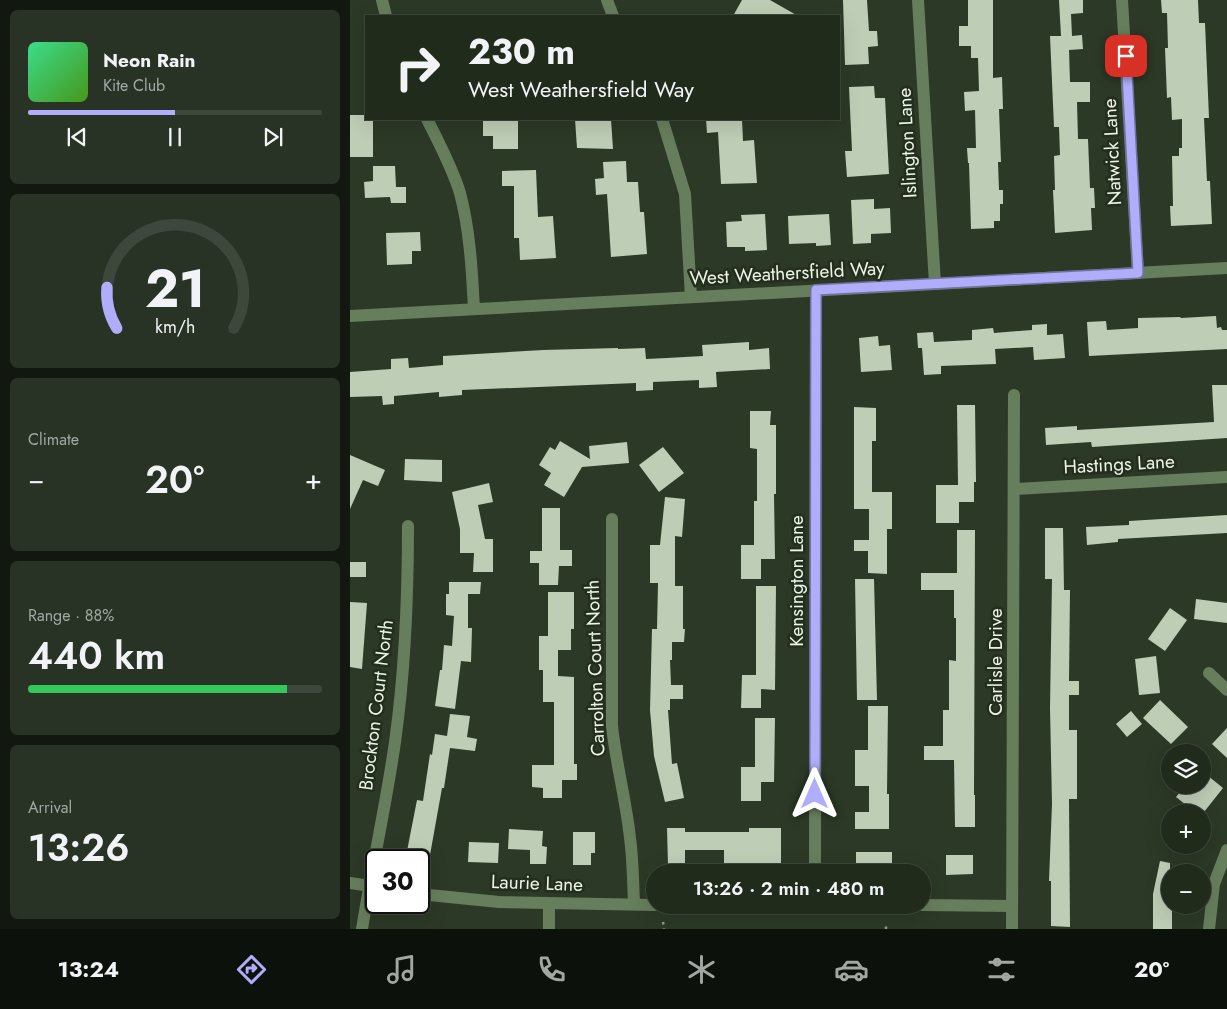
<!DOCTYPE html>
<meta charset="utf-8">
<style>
body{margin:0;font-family:Jost,sans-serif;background:#293325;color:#f1f3f6;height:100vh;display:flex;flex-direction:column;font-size:19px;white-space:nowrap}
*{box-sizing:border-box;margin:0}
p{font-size:16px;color:#a2a7a3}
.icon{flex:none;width:28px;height:28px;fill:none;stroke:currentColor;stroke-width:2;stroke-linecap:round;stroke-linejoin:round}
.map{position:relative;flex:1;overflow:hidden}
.drawer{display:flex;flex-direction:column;gap:10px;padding:10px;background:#12180f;width:350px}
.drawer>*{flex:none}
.banner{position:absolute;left:15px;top:15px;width:475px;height:105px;border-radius:0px;box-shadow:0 5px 20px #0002,0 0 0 1px #3e473b;background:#212b1c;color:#f1f3f6;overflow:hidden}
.buttons{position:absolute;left:811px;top:744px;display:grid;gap:10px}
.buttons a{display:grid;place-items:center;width:50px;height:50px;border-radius:50%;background:#212b1c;box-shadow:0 5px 20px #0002,0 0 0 1px #3e473b;font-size:25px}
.speed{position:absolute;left:15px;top:849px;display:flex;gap:10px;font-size:25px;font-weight:700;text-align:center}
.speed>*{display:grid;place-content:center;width:65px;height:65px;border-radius:50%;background:#212b1c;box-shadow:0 5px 20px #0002,0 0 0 1px #3e473b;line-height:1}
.speed .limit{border:2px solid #111;border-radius:8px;background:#fff;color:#111}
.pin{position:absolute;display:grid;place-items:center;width:42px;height:42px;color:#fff;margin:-21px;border-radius:10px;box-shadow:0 2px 8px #0006}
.me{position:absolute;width:55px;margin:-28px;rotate:0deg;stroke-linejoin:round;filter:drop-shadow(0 0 4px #0008)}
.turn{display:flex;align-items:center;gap:18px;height:105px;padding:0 20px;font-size:22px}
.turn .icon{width:65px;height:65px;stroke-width:2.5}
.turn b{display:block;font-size:35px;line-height:42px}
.big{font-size:38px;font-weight:600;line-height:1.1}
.drawer .widget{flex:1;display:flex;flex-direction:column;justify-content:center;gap:8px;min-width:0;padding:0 18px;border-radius:8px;background:#293325}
.drawer .dial{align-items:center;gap:0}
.dial svg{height:130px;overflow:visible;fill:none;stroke:#3e473b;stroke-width:7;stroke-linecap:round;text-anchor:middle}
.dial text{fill:#f1f3f6;stroke:none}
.song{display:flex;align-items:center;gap:15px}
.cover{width:60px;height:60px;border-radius:8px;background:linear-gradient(135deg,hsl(150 70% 55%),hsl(100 70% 35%))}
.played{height:5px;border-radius:2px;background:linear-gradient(90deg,#b0aefa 50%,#3e473b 50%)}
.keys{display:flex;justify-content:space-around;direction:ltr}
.heat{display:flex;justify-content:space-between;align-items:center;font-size:28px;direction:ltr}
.charge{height:8px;border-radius:4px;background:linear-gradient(90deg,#34c759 88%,#3e473b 0)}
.trip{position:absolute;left:296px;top:864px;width:285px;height:50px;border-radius:25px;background:#212b1c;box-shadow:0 5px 20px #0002,0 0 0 1px #3e473b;font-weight:600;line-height:50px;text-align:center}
.tabs{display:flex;height:80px;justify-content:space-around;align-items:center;background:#0d110b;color:#a2a7a3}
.tabs .icon{width:35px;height:35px}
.tabs .selected{color:#b0aefa}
.tabs b{font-size:22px;color:#f1f3f6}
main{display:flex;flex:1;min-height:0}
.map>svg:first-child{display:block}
</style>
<main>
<section class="drawer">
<div class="widget">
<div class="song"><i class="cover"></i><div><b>Neon Rain</b><p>Kite Club</p></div></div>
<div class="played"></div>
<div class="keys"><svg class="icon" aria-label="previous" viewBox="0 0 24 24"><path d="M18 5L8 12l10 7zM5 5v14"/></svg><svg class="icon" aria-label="pause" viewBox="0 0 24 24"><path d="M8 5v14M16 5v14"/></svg><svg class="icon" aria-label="next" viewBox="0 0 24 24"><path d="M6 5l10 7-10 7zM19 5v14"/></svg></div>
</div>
<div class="widget dial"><svg viewBox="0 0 100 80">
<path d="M14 69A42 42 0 1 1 86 69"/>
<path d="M14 69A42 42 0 0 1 8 44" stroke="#b0aefa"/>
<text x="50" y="56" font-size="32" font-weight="700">21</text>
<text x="50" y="72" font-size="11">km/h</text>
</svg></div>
<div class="widget"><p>Climate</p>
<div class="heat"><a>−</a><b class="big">20°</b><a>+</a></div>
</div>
<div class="widget"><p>Range · 88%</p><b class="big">440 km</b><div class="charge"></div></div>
<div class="widget"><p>Arrival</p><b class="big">13:26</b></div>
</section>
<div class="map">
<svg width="877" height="929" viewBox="0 0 877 929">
<rect width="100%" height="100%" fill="#2c3926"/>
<g fill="#becdb6">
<polygon points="392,0 420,0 448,16 383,16"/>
<polygon points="493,0 517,0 519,31 527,31 528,46 518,47 519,64 495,65"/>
<polygon points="618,0 643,0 643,78 652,77 653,109 649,109 651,162 648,162 649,190 653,190 653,204 650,204 650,221 644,221 644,228 621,229 619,163 618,163 617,148 626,148 625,110 615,111 614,92 629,91 628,58 621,58 621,46 609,46 609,26 618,26"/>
<polygon points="709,0 733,0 733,13 721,14 722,36 732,35 733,49 719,50 720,82 740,82 740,102 727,102 728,139 738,139 740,188 744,188 745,208 741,208 742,230 705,233 703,190 705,190 704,156 710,155 709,127 704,127 700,36 711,36"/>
<polygon points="811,0 848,0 849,23 855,23 859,118 854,118 857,181 860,181 862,224 821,226 820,206 823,206 822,156 829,156 829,148 832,148 832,119 822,120 821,97 817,98 815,48 818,48 817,13 812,13"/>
<polygon points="524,86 525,98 535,98 539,174 497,177 495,151 502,151 499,87"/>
<polygon points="0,115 16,115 16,119 23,119 23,157 0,157"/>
<polygon points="133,119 168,119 168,149 143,149 143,136 133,136"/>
<polygon points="225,119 261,119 263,149 227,148"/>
<polygon points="356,119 392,119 393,141 404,140 407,183 371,184 368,132 357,133"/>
<polygon points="276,161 277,182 288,182 290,212 294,212 297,254 261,257 257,194 246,195 245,179 254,178 253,162"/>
<polygon points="23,166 45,166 46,187 56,187 56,203 41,203 40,197 15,198 14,182 23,181"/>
<polygon points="186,170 188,217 203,216 206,258 170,260 169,238 164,238 164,186 152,186 152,171"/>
<polygon points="524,199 524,209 540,208 541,233 521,234 521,243 503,244 501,200"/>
<polygon points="415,214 417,250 395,251 395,247 377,247 376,222 392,221 391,215"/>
<polygon points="479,214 481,245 466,246 466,243 439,244 438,216"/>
<polygon points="70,232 71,251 62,251 62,264 37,265 36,233"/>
<polygon points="866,316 867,328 871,327 872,330 877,330 877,349 739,356 737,322 756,321 757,330 788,328 788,318 830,317 831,318"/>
<polygon points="697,324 697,335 713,334 715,358 684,360 683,347 645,349 646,364 591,366 591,374 574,375 572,348 568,348 567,333 583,332 584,342 622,340 622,330 643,328 644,333 682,330 682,325"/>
<polygon points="528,336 529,346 540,345 542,370 511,372 509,338"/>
<polygon points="399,342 399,350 419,348 420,369 366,372 367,387 349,388 349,380 303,382 303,390 286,391 286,383 112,390 112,395 89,397 89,392 44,396 44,404 33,405 32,396 0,397 0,372 41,369 41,359 58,358 59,368 93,365 93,356 193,350 268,348 268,349 295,348 296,359 317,358 353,356 352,345"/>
<polygon points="862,385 877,385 877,438 742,447 741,442 696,445 695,428 727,426 727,430 864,422"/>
<polygon points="607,405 625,405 626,482 624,482 624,502 609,502 609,523 586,523 586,485 608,485"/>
<polygon points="504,407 526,408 526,441 522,441 522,492 542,492 542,529 537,529 537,574 518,573 518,551 504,551 504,540 519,540 519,509 504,509"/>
<polygon points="400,411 421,411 420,425 426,425 426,494 424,494 425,559 411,559 411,579 391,579 391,545 404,545 404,501 407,501 407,449 400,448"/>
<polygon points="210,441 240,459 239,446 277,442 279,463 232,467 214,497 194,485 201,473 189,465 200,447 205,450"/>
<polygon points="313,447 334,473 309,492 289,465"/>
<polygon points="0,455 35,470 28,486 13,480 0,509"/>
<polygon points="55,459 92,460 92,482 54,480"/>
<polygon points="139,483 143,502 128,505 135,539 143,539 143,572 123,572 124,553 110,553 110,529 102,492"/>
<polygon points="315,497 335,499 332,537 325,536 325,586 333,586 333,629 335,629 334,642 322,642 322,660 320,660 321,685 333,685 333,699 320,699 320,710 318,710 322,764 327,763 334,798 315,802 304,756 300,710 302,629 307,629 308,583 300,583 300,545 310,545"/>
<polygon points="192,508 210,508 210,550 222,550 222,566 209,566 208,585 189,585 189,563 180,563 180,551 192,551"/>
<polygon points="877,515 877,533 768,539 768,542 737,545 736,527 779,525 779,521"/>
<polygon points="695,528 713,528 714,590 720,590 719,681 729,681 729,695 719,695 719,730 727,730 727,799 719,799 720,927 701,926 701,881 699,881 702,804 700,708 702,579 695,579"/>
<polygon points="607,530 625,530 624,795 625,795 625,827 605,827 604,760 574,760 574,746 593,746 593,710 599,710 599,660 606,661 606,618 604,618 604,590 571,590 571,573 607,573"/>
<rect x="0" y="562" width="16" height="15"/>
<polygon points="505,579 524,579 527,700 507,700"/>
<polygon points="99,582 131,582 130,594 118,594 118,628 122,628 121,662 111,661 105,709 85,706 90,670 92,670 94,645 102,646 104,616 96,615 96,594 99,594"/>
<polygon points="406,586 426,586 425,690 411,689 411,708 391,708 392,675 406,675"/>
<polygon points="198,592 224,592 224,629 221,629 221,650 208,650 208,676 224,677 224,764 227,764 227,780 212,780 212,798 193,798 193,788 182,787 182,765 204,765 204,702 193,702 193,670 189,670 189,636 198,636"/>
<polygon points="846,599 877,603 877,623 844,619"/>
<polygon points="0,602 17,603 12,669 0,667"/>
<polygon points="820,608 837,620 815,651 798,639"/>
<polygon points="806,656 810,693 789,695 785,659"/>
<polygon points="810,700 838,727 821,744 793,718"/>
<polygon points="518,706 538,706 537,794 539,794 539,829 505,829 505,812 519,812 519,786 505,786 505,750 518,750"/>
<polygon points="781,711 792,724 777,737 766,724"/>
<polygon points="100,714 120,716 117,737 127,739 125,751 100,748 94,788 92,788 80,855 57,851 67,800 73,801 80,754 82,755 85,734 97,736"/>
<polygon points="405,718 425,718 424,782 411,782 411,801 391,801 391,767 405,767"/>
<polygon points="877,728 877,758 862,744"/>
<polygon points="857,775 873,788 854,812 845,812 826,797 836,785 852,785 852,780"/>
<polygon points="317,828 335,828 335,832 399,832 399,828 431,828 431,864 374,865 374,850 335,850 335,865 318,865"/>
<polygon points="159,829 193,831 192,846 197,847 196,864 180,864 180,850 158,849"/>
<polygon points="223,832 245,832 245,853 241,853 241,865 223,865"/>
<polygon points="119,842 149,843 148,863 118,862"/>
<rect x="506" y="852" width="36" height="20"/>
<polygon points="596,855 623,855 623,874 596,875"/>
<polygon points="810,861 820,863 820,909 822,909 822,929 803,929 803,894"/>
</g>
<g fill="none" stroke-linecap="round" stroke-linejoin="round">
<g stroke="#949e8f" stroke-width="2.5" stroke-dasharray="2.5 4" stroke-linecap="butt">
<polyline points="313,922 314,929"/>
<polyline points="536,929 536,923"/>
</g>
<g stroke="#677e5c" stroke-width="12">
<polyline points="32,0 36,16"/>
<polyline points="257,0 263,16"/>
<polyline points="568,0 585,284"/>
<polyline points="772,0 788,273"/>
<path d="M77,119c12,24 25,48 33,74 10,38 12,78 14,116"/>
<polyline points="312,119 335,194 341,297"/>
<polyline points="0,316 877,268"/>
<polyline points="664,489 877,477"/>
<path d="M262,519v207c4,38 14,74 18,112 3,22 3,44 4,66"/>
<polyline points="859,673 877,690"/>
<polyline points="465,872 466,290"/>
<polyline points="0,883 26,887"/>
<polyline points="69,894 149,902 305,905"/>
<polyline points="572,905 662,906"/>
<path d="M12,929c10,-62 24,-124 33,-187 10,-71 13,-144 13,-216"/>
<polyline points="199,929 199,903"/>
<polyline points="662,929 664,395"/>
<polyline points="859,929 864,884 877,850"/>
</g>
</g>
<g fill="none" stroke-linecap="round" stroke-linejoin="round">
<defs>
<polyline id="route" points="465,794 466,290 788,273 776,56"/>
</defs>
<use href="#route" stroke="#7271a2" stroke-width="12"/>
<use href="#route" stroke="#b0aefa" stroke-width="9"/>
</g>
<g text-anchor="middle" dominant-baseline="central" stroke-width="5" stroke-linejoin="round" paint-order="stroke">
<g font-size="19" fill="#ecf4e8" stroke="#232e1c">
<text transform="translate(557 143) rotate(-93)">Islington Lane</text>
<text transform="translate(762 152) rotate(-93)">Natwick Lane</text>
<text transform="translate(437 273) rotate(-3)">West Weathersfield Way</text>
<text transform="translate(769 464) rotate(-3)">Hastings Lane</text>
<text transform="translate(446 581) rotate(-90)">Kensington Lane</text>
<text transform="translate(645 662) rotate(-90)">Carlisle Drive</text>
<text transform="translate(245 668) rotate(-92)">Carrolton Court North</text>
<text transform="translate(26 705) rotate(-83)">Brockton Court North</text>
<text transform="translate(187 883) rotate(2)">Laurie Lane</text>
</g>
</g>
</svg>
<div class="buttons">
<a><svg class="icon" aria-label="layers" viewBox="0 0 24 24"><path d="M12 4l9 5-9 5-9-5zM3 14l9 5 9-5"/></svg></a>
<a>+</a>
<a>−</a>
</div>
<div class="speed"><div class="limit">30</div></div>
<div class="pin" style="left:776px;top:56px;background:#d93025"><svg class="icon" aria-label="arrive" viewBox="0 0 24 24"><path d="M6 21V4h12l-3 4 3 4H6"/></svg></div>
<svg class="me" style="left:465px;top:794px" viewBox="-20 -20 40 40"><path d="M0-17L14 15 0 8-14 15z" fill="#b0aefa" stroke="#fff" stroke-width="4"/></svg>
<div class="trip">13:26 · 2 min · 480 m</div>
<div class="banner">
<div class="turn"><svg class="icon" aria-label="right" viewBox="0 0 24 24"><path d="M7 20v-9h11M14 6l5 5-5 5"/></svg><div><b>230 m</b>West Weathersfield Way</div></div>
</div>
</div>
</main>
<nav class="tabs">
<b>13:24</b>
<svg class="icon selected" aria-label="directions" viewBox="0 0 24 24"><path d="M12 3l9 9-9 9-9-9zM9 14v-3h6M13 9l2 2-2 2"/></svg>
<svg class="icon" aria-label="music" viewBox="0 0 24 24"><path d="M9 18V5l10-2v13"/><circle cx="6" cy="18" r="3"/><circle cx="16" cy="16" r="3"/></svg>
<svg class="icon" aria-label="phone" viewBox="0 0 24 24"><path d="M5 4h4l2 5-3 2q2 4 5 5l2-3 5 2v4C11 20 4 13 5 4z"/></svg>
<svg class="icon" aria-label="climate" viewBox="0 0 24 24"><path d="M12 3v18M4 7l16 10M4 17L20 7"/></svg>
<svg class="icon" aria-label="car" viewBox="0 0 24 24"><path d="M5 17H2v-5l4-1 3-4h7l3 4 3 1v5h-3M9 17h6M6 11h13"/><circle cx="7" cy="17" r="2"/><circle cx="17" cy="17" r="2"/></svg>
<svg class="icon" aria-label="filters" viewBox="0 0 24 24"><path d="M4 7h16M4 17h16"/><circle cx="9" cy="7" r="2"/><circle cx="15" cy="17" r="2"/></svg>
<b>20°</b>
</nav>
